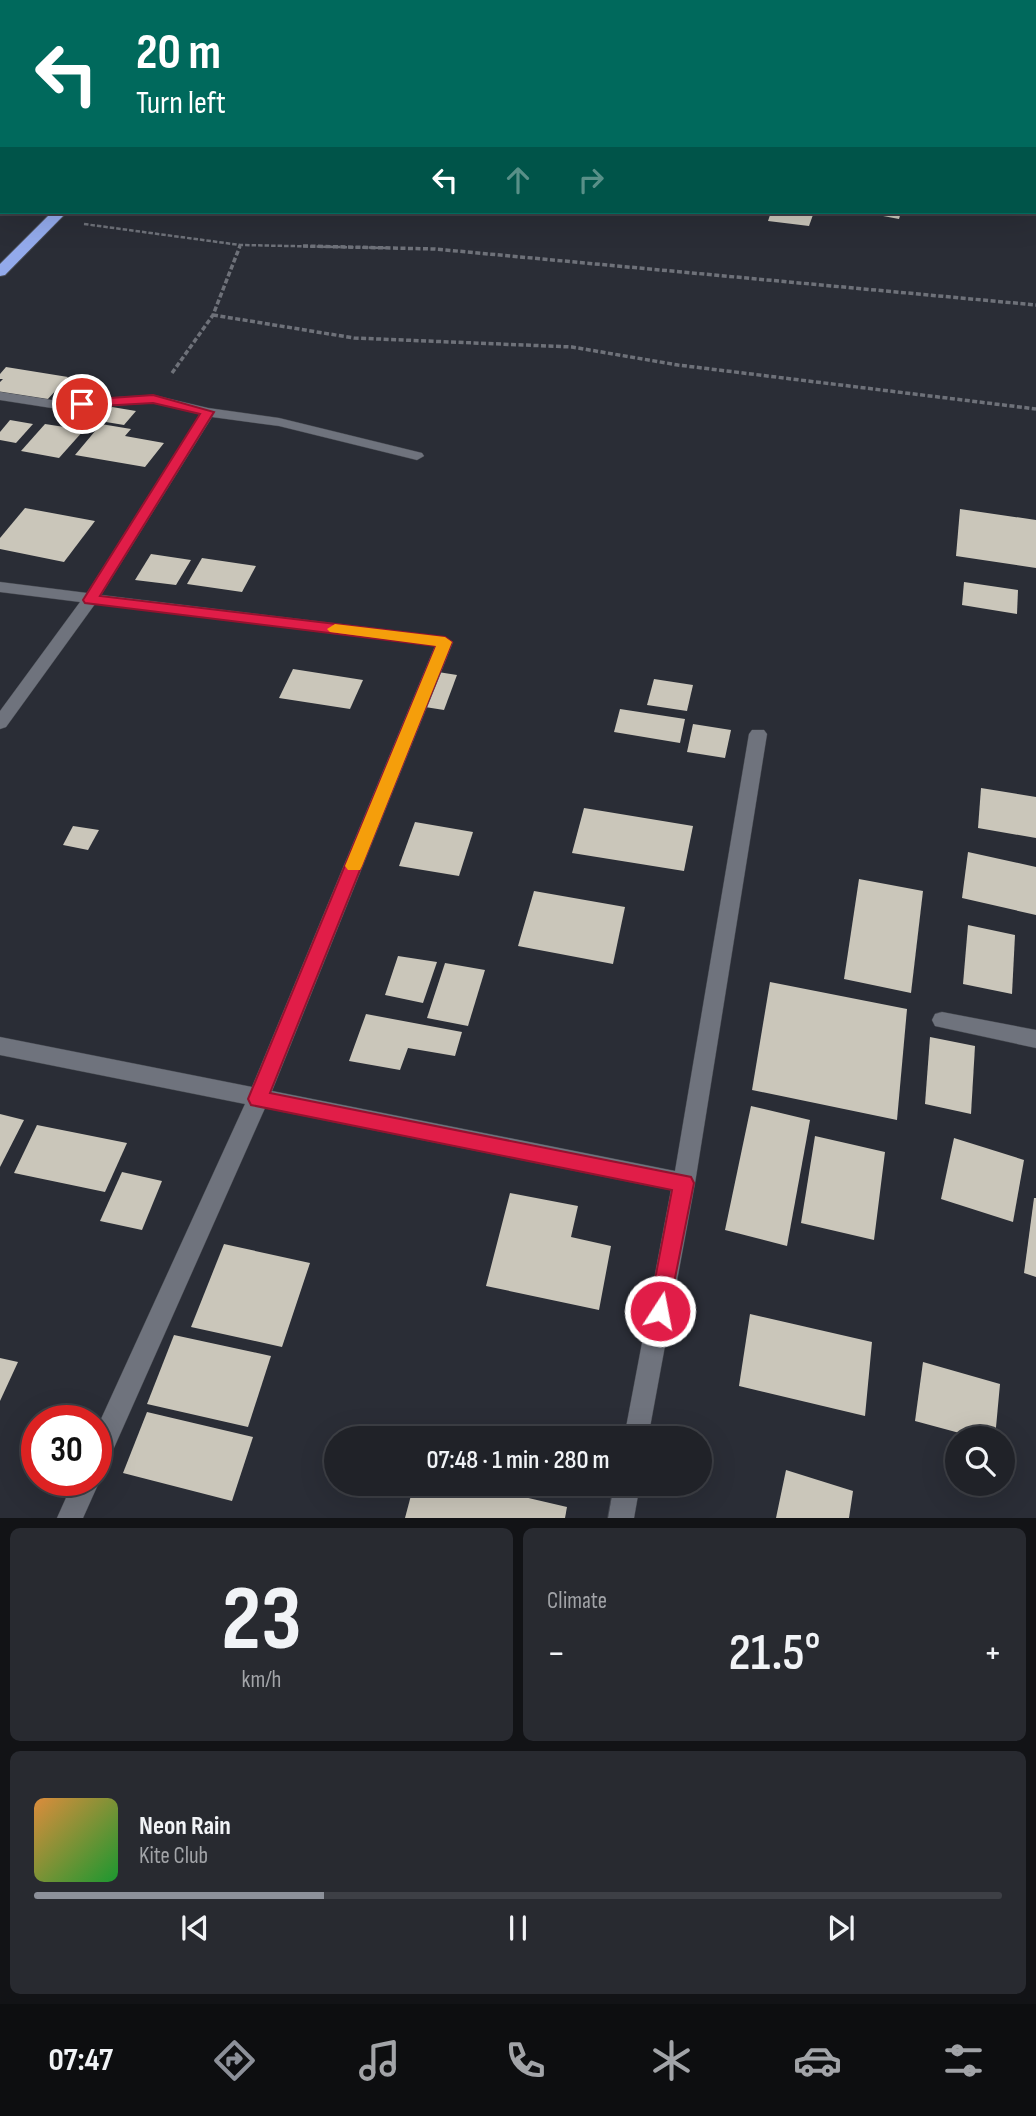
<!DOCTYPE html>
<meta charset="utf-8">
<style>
body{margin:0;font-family:"Sofia Sans Condensed",sans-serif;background:#282a30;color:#f1f3f6;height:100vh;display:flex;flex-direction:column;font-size:26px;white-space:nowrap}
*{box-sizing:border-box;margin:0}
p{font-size:23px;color:#a2a4a8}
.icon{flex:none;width:38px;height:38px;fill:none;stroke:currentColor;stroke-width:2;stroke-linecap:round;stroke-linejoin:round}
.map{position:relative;height:1518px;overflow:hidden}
.side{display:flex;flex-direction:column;gap:10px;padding:10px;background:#121316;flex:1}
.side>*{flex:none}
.banner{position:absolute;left:0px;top:0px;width:1036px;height:214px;box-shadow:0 7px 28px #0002,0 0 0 2px #3d3f45;background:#00695c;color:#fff;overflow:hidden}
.fabs{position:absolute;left:945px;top:1426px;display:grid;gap:14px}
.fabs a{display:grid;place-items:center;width:70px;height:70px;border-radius:50%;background:#202228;box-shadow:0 7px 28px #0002,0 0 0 2px #3d3f45;font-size:35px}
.speed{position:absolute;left:21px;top:1405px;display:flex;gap:14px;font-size:35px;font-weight:700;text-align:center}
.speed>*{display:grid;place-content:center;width:91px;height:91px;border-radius:50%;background:#202228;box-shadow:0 7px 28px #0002,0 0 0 2px #3d3f45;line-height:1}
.speed .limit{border:10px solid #d22;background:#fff;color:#111}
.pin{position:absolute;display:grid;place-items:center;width:60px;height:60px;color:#fff;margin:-30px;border:4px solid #fff;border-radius:50%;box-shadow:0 2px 7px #0007}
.me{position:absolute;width:77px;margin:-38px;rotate:11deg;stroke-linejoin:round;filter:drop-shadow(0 0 5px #0008)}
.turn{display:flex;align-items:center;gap:24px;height:147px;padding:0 21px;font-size:32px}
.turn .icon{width:91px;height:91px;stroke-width:2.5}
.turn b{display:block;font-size:49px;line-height:60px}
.lanes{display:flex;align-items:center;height:66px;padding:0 21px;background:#0003;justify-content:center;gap:35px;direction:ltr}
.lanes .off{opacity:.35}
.big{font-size:52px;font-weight:600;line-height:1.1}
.side .card{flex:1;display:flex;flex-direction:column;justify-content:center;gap:10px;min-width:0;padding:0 24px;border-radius:10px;background:#282a30}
.side .dial{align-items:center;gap:0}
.dial b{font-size:91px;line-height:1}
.song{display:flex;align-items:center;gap:21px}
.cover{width:84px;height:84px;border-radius:10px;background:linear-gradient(135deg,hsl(30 70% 55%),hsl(130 70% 35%))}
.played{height:7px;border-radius:4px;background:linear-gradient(90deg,#8c9099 30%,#3d3f45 30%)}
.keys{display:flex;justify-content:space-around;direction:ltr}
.heat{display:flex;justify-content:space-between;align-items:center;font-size:38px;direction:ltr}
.side .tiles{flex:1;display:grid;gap:10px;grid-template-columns:1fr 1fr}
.card:last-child{grid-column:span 2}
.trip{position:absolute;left:324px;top:1426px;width:388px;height:70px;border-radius:35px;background:#202228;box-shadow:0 7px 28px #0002,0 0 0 2px #3d3f45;font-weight:600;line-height:70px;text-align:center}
.tabs{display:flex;height:112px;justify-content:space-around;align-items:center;background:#0d0e10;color:#a2a4a8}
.tabs .icon{width:49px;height:49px}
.tabs .current{color:#8c9099}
.tabs b{font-size:32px;color:#f1f3f6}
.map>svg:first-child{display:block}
</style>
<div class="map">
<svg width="1036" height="1518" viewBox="0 0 1036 1518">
<rect width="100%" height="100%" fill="#2a2d36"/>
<g fill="#cac6ba">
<polygon points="771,212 814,212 809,226 768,221"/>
<polygon points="862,212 901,212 899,219"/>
<polygon points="6,367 68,377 47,400 0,393 0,382 3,379 0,379 0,374"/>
<polygon points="112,407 136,411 124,425 100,421"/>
<polygon points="10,420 33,424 16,443 0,440 0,432"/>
<polygon points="45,424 84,430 59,458 21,451"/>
<polygon points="101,424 131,429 125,436 164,443 145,467 75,455"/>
<polygon points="25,508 95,521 64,562 0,549 0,538"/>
<polygon points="960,509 1036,520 1036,568 956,556"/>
<polygon points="151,554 191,560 176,585 135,580"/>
<polygon points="202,558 256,566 242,592 187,584"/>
<polygon points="964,582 1018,590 1017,614 962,605"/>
<polygon points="293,669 363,680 350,709 279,698"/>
<polygon points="438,672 457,675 444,710 425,707"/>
<polygon points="654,679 693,685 687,711 647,705"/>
<polygon points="620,709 685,719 680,743 614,732"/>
<polygon points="693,724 731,730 725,758 687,752"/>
<polygon points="981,788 1036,797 1036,838 978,828"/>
<polygon points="584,808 693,826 684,871 572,853"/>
<polygon points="415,822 473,832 459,876 399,866"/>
<polygon points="73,826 99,830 88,850 63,845"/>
<polygon points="968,852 1036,867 1036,915 962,898"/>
<polygon points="859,879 923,891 911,993 844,979"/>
<polygon points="534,891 625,907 613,964 518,946"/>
<polygon points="968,925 1015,935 1012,994 963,984"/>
<polygon points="398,956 437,962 423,1003 385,995"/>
<polygon points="445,963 485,970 468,1026 427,1018"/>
<polygon points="770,982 907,1009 897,1120 752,1090"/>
<polygon points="366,1014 462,1032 455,1056 408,1048 400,1070 349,1061"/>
<polygon points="930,1037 975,1046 971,1114 925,1104"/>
<polygon points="751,1106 810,1120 787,1246 725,1230"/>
<polygon points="0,1114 24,1120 0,1167"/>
<polygon points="37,1125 127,1143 105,1192 14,1173"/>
<polygon points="815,1136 885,1152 874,1240 801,1223"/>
<polygon points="954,1138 1024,1160 1013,1222 941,1199"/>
<polygon points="122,1172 162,1181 142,1230 100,1221"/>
<polygon points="510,1193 578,1206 571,1237 611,1246 599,1310 486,1286"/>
<polygon points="1034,1198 1036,1198 1036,1277 1024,1273"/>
<polygon points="224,1244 310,1263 282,1347 191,1327"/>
<polygon points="750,1314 872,1342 865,1416 739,1386"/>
<polygon points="174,1335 271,1356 248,1427 147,1404"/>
<polygon points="0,1358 18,1362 0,1401"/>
<polygon points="923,1362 1000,1384 995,1438 978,1438 915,1421"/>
<polygon points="147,1412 253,1437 232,1501 123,1473"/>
<polygon points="786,1470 853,1491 849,1518 776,1518"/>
<polygon points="414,1484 469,1484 567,1507 565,1518 405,1518"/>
</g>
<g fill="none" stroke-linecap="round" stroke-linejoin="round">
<defs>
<g id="minor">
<polygon points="611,0 645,0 646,2 613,2"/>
<rect x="1034" y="24" width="2" height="6"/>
<rect x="0" y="91" width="2" height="6"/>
<rect x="1034" y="101" width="2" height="6"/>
<rect x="1034" y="167" width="2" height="6"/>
<rect x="0" y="201" width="2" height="6"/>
<polygon points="0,392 58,401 153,395 208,408 279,418 422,453 424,456 417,460 279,426 212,417 101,595 445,637 453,642 272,1091 675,1171 749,734 752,730 764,730 767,734 695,1183 648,1438 624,1438 671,1190 265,1108 105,1468 96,1471 96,1430 245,1104 0,1055 0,1037 252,1087 435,646 95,604 6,727 0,729 0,711 80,602 0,592 0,582 87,593 200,414 153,403 58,409 0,400"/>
<polygon points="942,1012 1036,1030 1036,1048 935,1026 932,1020 935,1014"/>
<polygon points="96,1472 100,1480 83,1518 57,1518 74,1480 96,1480"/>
<polygon points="614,1484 640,1484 634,1518 608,1518"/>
</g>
<g id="highway">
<polygon points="264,0 276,0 264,2"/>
<polygon points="52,212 67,212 5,275 0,276 0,264"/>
</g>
</defs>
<use href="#minor" stroke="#45484f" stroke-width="1"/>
<use href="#highway" stroke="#45484f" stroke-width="2"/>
<g stroke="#6e7179" stroke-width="2.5" stroke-dasharray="4.5 2" stroke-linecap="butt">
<polyline points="84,224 240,245 388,248"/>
<polyline points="239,248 240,245"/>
</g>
<g stroke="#6e7179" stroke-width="3.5" stroke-dasharray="5 2.5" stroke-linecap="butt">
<polyline points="303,246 435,249 1036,305"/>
<polyline points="213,315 354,338 572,347 678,365 1036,409"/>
<polyline points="172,373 213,315 240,246"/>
</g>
<use href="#minor" fill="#6f737d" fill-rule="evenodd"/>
<use href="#highway" fill="#93aaeb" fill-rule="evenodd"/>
</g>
<polygon fill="#e11d48" stroke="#92132f" stroke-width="2" points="153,395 214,412 100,596 445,637 452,642 270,1093 691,1177 694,1183 667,1318 660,1321 652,1318 649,1311 672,1190 251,1105 248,1099 436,646 85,603 83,600 200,414 153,403 82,407 76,404 82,400"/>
<polygon fill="#f59e0b" points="335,624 445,637 452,642 362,866 360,870 348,870 345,866 436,646 330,632 327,629"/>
</svg>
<div class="fabs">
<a><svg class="icon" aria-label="search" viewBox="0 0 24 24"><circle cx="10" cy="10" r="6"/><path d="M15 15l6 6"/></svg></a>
</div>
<div class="speed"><div class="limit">30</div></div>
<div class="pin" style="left:82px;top:404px;background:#d93025"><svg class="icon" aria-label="arrive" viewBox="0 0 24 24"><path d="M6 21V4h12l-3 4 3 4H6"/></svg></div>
<svg class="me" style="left:660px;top:1311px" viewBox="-20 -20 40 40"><circle r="17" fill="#e11d48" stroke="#fff" stroke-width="3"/><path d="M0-11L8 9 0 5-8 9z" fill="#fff"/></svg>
<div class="trip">07:48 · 1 min · 280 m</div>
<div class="banner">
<div class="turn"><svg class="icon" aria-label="left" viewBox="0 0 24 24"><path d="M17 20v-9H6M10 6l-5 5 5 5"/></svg><div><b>20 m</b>Turn left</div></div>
<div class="lanes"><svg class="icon" aria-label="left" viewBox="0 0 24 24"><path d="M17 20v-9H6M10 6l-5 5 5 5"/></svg><svg class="icon off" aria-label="ahead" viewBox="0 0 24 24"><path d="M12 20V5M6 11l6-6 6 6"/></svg><svg class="icon off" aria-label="right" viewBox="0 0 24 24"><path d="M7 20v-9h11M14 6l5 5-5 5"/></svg></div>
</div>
</div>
<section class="side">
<div class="tiles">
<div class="card dial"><b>23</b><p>km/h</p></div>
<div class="card"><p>Climate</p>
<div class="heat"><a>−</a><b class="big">21.5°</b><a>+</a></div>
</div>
<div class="card">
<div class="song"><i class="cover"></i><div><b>Neon Rain</b><p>Kite Club</p></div></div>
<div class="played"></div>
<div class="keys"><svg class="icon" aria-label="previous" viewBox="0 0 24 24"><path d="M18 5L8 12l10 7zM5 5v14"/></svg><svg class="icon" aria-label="pause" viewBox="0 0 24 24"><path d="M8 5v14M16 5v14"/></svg><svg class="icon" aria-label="next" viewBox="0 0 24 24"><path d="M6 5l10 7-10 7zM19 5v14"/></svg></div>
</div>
</div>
</section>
<nav class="tabs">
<b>07:47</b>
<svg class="icon current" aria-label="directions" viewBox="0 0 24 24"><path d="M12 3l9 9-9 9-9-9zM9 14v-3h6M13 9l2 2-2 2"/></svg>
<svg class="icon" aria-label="music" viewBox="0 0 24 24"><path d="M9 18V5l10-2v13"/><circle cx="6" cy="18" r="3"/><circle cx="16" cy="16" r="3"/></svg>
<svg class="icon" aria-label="phone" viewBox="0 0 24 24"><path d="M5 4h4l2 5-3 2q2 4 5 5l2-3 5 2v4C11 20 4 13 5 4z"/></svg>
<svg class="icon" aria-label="climate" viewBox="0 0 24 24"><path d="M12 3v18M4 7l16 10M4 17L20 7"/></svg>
<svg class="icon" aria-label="car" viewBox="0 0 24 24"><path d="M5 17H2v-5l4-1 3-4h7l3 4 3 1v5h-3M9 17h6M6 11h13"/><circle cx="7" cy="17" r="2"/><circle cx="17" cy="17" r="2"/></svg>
<svg class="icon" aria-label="filters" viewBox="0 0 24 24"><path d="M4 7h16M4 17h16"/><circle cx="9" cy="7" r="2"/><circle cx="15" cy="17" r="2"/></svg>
</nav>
